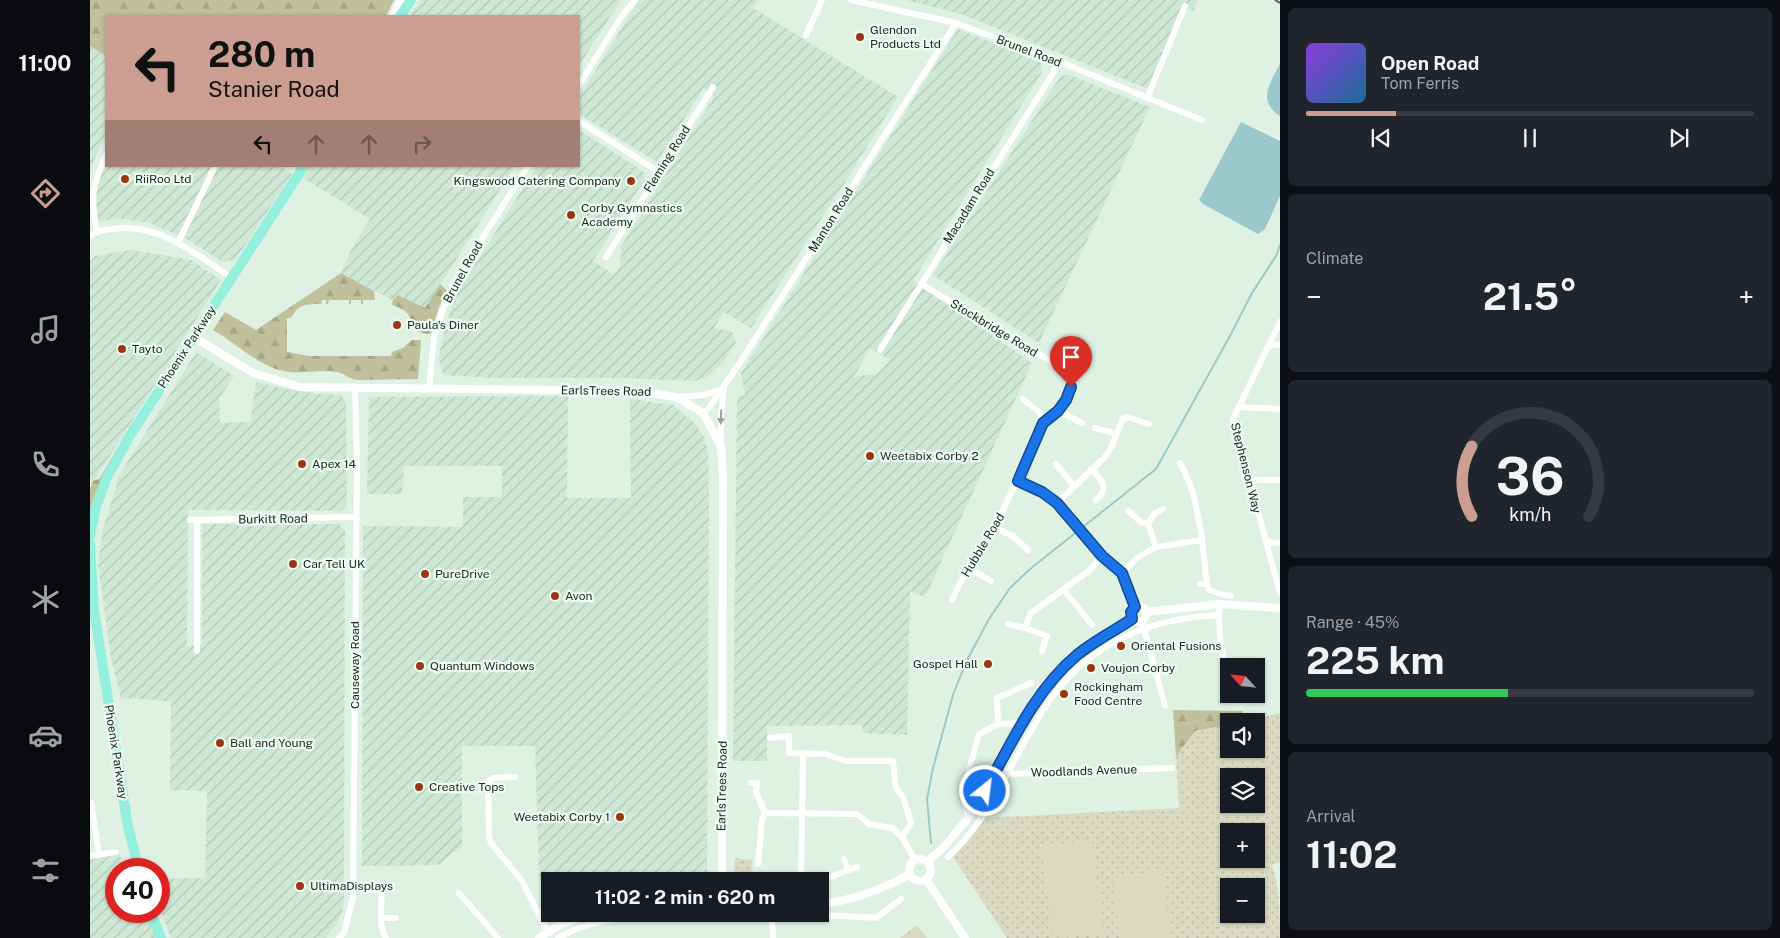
<!DOCTYPE html>
<meta charset="utf-8">
<style>
body{margin:0;font-family:"Public Sans",sans-serif;background:#20242c;color:#f1f3f6;height:100vh;display:flex;flex-direction:column;font-size:19px;white-space:nowrap}
*{box-sizing:border-box;margin:0}
p{font-size:16px;color:#9ea1a6}
.icon{flex:none;width:28px;height:28px;fill:none;stroke:currentColor;stroke-width:2;stroke-linecap:round;stroke-linejoin:round}
.map{position:relative;flex:1;overflow:hidden}
.drawer{display:flex;flex-direction:column;gap:8px;padding:8px;background:#0d0f14;width:500px}
.drawer>*{flex:none}
.banner{position:absolute;left:15px;top:15px;width:475px;height:152px;border-radius:0px;box-shadow:0 1px 4px #0004;background:#cb9e91;color:#111;overflow:hidden}
.needle{width:32px;rotate:297deg}
.fabs{position:absolute;left:1130px;top:658px;display:grid;gap:10px}
.fabs a{display:grid;place-items:center;width:45px;height:45px;border-radius:0px;background:#171b24;box-shadow:0 1px 4px #0004;font-size:25px}
.speed{position:absolute;left:15px;top:858px;display:flex;gap:10px;font-size:25px;font-weight:700;text-align:center}
.speed>*{display:grid;place-content:center;width:65px;height:65px;border-radius:50%;background:#171b24;box-shadow:0 1px 4px #0004;line-height:1}
.speed .limit{border:8px solid #d22;background:#fff;color:#111}
.pin{position:absolute;display:grid;place-items:center;width:42px;height:42px;color:#fff;margin:-51px -21px;border-radius:50% 50% 50% 0;rotate:-45deg;box-shadow:0 0 5px #0007}
.pin .icon{rotate:45deg}
.me{position:absolute;width:55px;margin:-28px;rotate:29deg;stroke-linejoin:round;filter:drop-shadow(0 0 4px #0008)}
.turn{display:flex;align-items:center;gap:18px;height:105px;padding:0 20px;font-size:22px}
.turn .icon{width:65px;height:65px;stroke-width:2.5}
.turn b{display:block;font-size:35px;line-height:42px}
.lanes{display:flex;align-items:center;height:48px;padding:0 20px;background:#0003;justify-content:center;gap:25px;direction:ltr}
.lanes .off{opacity:.35}
.big{font-size:38px;font-weight:700;line-height:1.1}
.drawer .card{flex:1;display:flex;flex-direction:column;justify-content:center;gap:8px;min-width:0;padding:0 18px;border-radius:8px;background:#20242c}
.drawer .dial{align-items:center;gap:0}
.dial svg{height:130px;overflow:visible;fill:none;stroke:#363941;stroke-width:7;stroke-linecap:round;text-anchor:middle}
.dial text{fill:#f1f3f6;stroke:none}
.song{display:flex;align-items:center;gap:15px}
.cover{width:60px;height:60px;border-radius:8px;background:linear-gradient(135deg,hsl(270 70% 55%),hsl(200 70% 35%))}
.played{height:5px;border-radius:2px;background:linear-gradient(90deg,#cb9e91 20%,#363941 20%)}
.keys{display:flex;justify-content:space-around;direction:ltr}
.heat{display:flex;justify-content:space-between;align-items:center;font-size:28px;direction:ltr}
.charge{height:8px;border-radius:4px;background:linear-gradient(90deg,#34c759 45%,#363941 0)}
.trip{position:absolute;left:451px;top:872px;width:288px;height:50px;border-radius:0px;background:#171b24;box-shadow:0 1px 4px #0004;font-weight:700;line-height:50px;text-align:center}
main{display:flex;flex:1;min-height:0}
.tabs{display:flex;flex-direction:column;width:90px;justify-content:space-around;align-items:center;background:#090b0e;color:#9ea1a6}
.tabs .icon{width:35px;height:35px}
.tabs .active{color:#cb9e91}
.tabs b{font-size:22px;color:#f1f3f6}
.map>svg:first-child{display:block}
</style>
<main>
<nav class="tabs">
<b>11:00</b>
<svg class="icon active" aria-label="directions" viewBox="0 0 24 24"><path d="M12 3l9 9-9 9-9-9zM9 14v-3h6M13 9l2 2-2 2"/></svg>
<svg class="icon" aria-label="music" viewBox="0 0 24 24"><path d="M9 18V5l10-2v13"/><circle cx="6" cy="18" r="3"/><circle cx="16" cy="16" r="3"/></svg>
<svg class="icon" aria-label="phone" viewBox="0 0 24 24"><path d="M5 4h4l2 5-3 2q2 4 5 5l2-3 5 2v4C11 20 4 13 5 4z"/></svg>
<svg class="icon" aria-label="climate" viewBox="0 0 24 24"><path d="M12 3v18M4 7l16 10M4 17L20 7"/></svg>
<svg class="icon" aria-label="car" viewBox="0 0 24 24"><path d="M5 17H2v-5l4-1 3-4h7l3 4 3 1v5h-3M9 17h6M6 11h13"/><circle cx="7" cy="17" r="2"/><circle cx="17" cy="17" r="2"/></svg>
<svg class="icon" aria-label="filters" viewBox="0 0 24 24"><path d="M4 7h16M4 17h16"/><circle cx="9" cy="7" r="2"/><circle cx="15" cy="17" r="2"/></svg>
</nav>
<div class="map">
<svg width="1190" height="938" viewBox="0 0 1190 938">
<defs>
<pattern id="industrial-furrows" width="10" height="10" patternUnits="userSpaceOnUse" patternTransform="scale(1.25)"><rect width="10" height="10" fill="#cfe8d5"/><path d="M-1 1l2-2M0 10L10 0M9 11l2-2" fill="none" stroke="#b1c7b7"/></pattern>
<pattern id="grass-tufts" width="24" height="20" patternUnits="userSpaceOnUse" patternTransform="scale(1.25)"><rect width="24" height="20" fill="#dadac2"/><path d="M3 7l-1-3M5 7V3M7 7l1-3M15 17l-1-3M17 17v-4M19 17l1-3" fill="none" stroke="#bbbba7"/></pattern>
<pattern id="forest-firs" width="22" height="20" patternUnits="userSpaceOnUse" patternTransform="scale(1.25)"><rect width="22" height="20" fill="#c0c09d"/><path d="M5 1l3.5 6h-7zM16 11l3.5 6h-7z" fill="#a5a587"/></pattern>
<pattern id="park-dots" width="8" height="8" patternUnits="userSpaceOnUse" patternTransform="scale(1.25)"><rect width="8" height="8" fill="#dadac2"/><path d="M2 2h.1M6 6h.1" fill="none" stroke="#bbbba7" stroke-width="1.8" stroke-linecap="round"/></pattern>
</defs>
<rect width="100%" height="100%" fill="#def1e3"/>
<g fill="url(#industrial-furrows)" fill-rule="evenodd">
<polygon points="331,0 531,0 489,66 489,16 319,16"/>
<polygon points="551,0 668,0 663,8 808,97 757,179 661,328 634,312 624,328 637,330 643,333 646,343 633,363 619,376 605,381 530,378 406,378 353,375 349,359 351,345 362,305 369,290 447,166 489,166 489,130 553,171 555,179 503,261 524,275 530,265 531,246 624,97 614,88 567,162 489,114 489,97 546,5"/>
<polygon points="815,0 1108,0 1103,11 1092,6 1058,89 871,14"/>
<path d="M868,29l83,34 1,9 -129,209 119,82 -107,234 -15,-6 -3,144 -44,-2 -1,-8 -95,1v35h-34l4,-364 8,-2 -4,-22zM780,348l20,12 -12,13 -24,4z"/>
<polygon points="0,46 16,56 16,135 5,158 0,175"/>
<polygon points="977,74 1060,107 949,343 843,275 970,77"/>
<polygon points="16,164 16,166 190,166 202,174 146,259 133,262 96,239 60,223 27,218 9,222 6,214 7,183"/>
<polygon points="221,166 425,166 335,309 309,295 303,300 251,273 261,250 280,219 213,178"/>
<polygon points="41,250 101,260 131,280 3,483 0,481 0,262 5,256"/>
<polygon points="106,352 144,376 129,399 130,423 160,422 166,382 196,389 229,394 251,395 256,402 257,505 251,511 98,510 97,646 112,645 112,528 113,524 249,524 255,531 254,898 253,909 248,921 236,938 81,938 69,906 69,879 115,878 117,791 80,790 81,702 54,699 31,698 21,658 8,565 13,529 30,474"/>
<polygon points="478,396 477,498 541,498 540,399 583,405 606,425 614,437 618,452 619,499 617,875 548,881 460,881 460,906 457,907 449,874 445,746 372,746 372,846 348,865 272,866 273,526 373,527 373,497 412,497 412,466 314,466 312,494 277,494 279,397"/>
<polygon points="29,854 36,869 26,869 26,911 55,911 67,938 0,938 0,859"/>
</g>
<polygon fill="url(#grass-tufts)" points="827,925 837,938 810,938"/>
<g fill="url(#forest-firs)">
<polygon points="0,0 304,0 296,16 16,16 16,56 0,46"/>
<path d="M251,273l33,18 1,9h-12v4h-2v-4h-10v4h-2v-4h-20l-1,4h-2v-4h-4l-1,4c-16,0 -22,0 -30,14h-4v34l23,4h81l1,-4 11,-4 9,-8h9l-3,39 -60,1c-8,0 -13,-7 -21,-8 -18,-3 -37,3 -54,-1 -26,-6 -47,-28 -70,-41l12,-18 31,18z"/>
<path d="M350,284l7,6 -8,17 -8,26 -4,1 -11,-3c-9,-15 -3,-19 -24,-26l1,-5 5,-5 27,13z"/>
<polygon points="43,422 0,521 0,489 3,481 9,479"/>
<polygon points="1083,710 1153,711 1152,721 1139,721 1139,725 1105,731 1086,757"/>
</g>
<g fill="url(#park-dots)" fill-rule="evenodd">
<path d="M1190,713v149l-9,3c9,15 9,54 9,73h-273l-54,-81 33,-39 193,-10 -3,-51 19,-26 34,-6v24h27v-28h-9zM1139,776h27v28h-27zM1139,831h27v28h-27zM1139,886h27v28h-27z"/>
<polygon points="645,858 662,860 661,876 644,874"/>
</g>
<g fill="#dadac2">
<polygon points="1002,840 1014,933 963,938 951,847"/>
<polygon points="1073,871 1081,938 1030,938 1022,878"/>
</g>
<g fill="#9bc8ca">
<path d="M1190,64v52c-23,-14 -10,-34 0,-52z"/>
<polygon points="1151,122 1190,141 1190,196 1175,229 1168,234 1113,204 1109,200"/>
</g>
<g fill="none" stroke-linecap="round" stroke-linejoin="round">
<polyline stroke="#9bc8ca" stroke-width="2" points="841,843 837,799 843,768 863,695 876,662 899,619 920,588 940,569 1066,469 1141,334 1162,293 1186,256 1190,245"/>
<g stroke="#fff" stroke-width="6">
<polyline points="761,0 866,23 970,62 1112,120"/>
<polyline points="716,35 732,0"/>
<polyline points="489,85 533,14 545,0"/>
<polyline points="1057,98 1095,6"/>
<polyline points="489,121 569,172"/>
<path d="M7,231c-7,-34 -5,-44 9,-76"/>
<path d="M0,236c7,-5 13,-6 22,-7 46,-7 84,25 120,49"/>
<polyline points="88,243 125,166"/>
<polyline points="516,257 623,87"/>
<polyline points="831,284 977,371"/>
<polyline points="1190,322 1143,419 1190,593"/>
<polyline points="1180,344 1190,345"/>
<polyline points="790,350 970,62"/>
<polyline points="339,389 344,337 352,312 362,286 438,166"/>
<polyline points="586,397 614,395 634,388 631,415 631,445"/>
<polyline points="933,399 949,412 953,423"/>
<polyline points="1148,407 1190,409"/>
<polyline points="968,411 992,423"/>
<polyline points="613,413 619,408 651,361 866,23"/>
<polyline points="1005,428 1026,434"/>
<path d="M1090,463c14,24 18,50 22,77"/>
<polyline points="966,464 984,486"/>
<path d="M1001,469c11,12 20,18 5,31"/>
<polyline points="1159,480 1190,480"/>
<polyline points="927,481 952,492 967,503 1012,556 1032,573 1045,607"/>
<polyline points="967,503 1016,456 1021,448 1033,418 1037,417 1059,424"/>
<polyline points="1038,511 1051,522 1058,524"/>
<polyline points="100,520 266,517"/>
<polyline points="1058,524 1066,547"/>
<polyline points="1058,524 1064,514 1073,509"/>
<polyline points="905,528 923,536 938,550"/>
<polyline points="1176,542 1190,543"/>
<polyline points="877,569 891,575 901,581"/>
<polyline points="1032,573 1047,558 1066,547 1112,540 1117,584"/>
<polyline points="1110,584 1117,584 1119,590 1134,595 1141,596"/>
<polyline points="974,590 1002,625"/>
<path d="M862,600l19,-39 14,-18 10,-15 48,-105c14,-11 21,-20 28,-36"/>
<path d="M1130,604c-2,18 0,53 9,69"/>
<polyline points="1052,621 1075,706"/>
<polyline points="918,624 935,628 957,636 952,651"/>
<polyline points="935,628 941,613 1000,570 1012,556"/>
<polyline points="107,651 107,520"/>
<polyline points="908,724 907,698 941,683"/>
<polyline points="680,738 699,736 699,753 735,754 756,761 803,761 806,788 813,797 821,823 812,837"/>
<polyline points="713,754 711,881 738,878 767,867"/>
<polyline points="908,767 922,774 1082,768"/>
<polyline points="425,777 403,778 398,781 399,837 401,843 432,881 458,932"/>
<polyline points="661,783 667,783 666,792 675,813"/>
<polyline points="1,803 9,854"/>
<polyline points="878,818 873,791 889,734 908,724 933,723"/>
<polyline points="0,856 26,852"/>
<path d="M858,857c28,-25 45,-57 63,-90 14,-25 27,-52 45,-75 41,-53 99,-74 163,-77"/>
<polyline points="754,859 758,870"/>
<polyline points="668,864 672,819 675,813 767,814 779,824 802,828 812,837 825,860"/>
<polyline points="703,881 711,881"/>
<path d="M279,890h13c0,14 -4,36 4,48"/>
<polyline points="369,893 408,938"/>
<polyline points="682,914 683,938"/>
<polyline points="291,918 306,918"/>
<polyline points="249,938 254,933 263,897 267,461 265,388"/>
<path d="M468,938c53,-31 128,-23 188,-23 44,0 86,-1 130,3l25,-19"/>
</g>
<g stroke="#fff" stroke-width="8">
<polyline points="303,16 311,0"/>
<polyline points="102,336 163,373 210,387 548,391 586,397 613,413 631,446 633,477 632,881"/>
<circle cx="1048" cy="614" r="8"/>
<polyline points="1056,612 1130,604 1190,608"/>
<circle cx="830" cy="870" r="11"/>
<polyline points="837,862 853,848 878,818 933,723 962,681 987,655 1042,619"/>
<polyline points="836,879 875,938"/>
<path d="M730,904c32,-3 61,-14 90,-30"/>
<polyline points="449,938 468,926 502,914"/>
</g>
<g stroke="#94efdd" stroke-width="10">
<polyline points="310,16 321,0"/>
<polyline points="0,536 6,506 17,477 41,434 214,166"/>
<polyline points="0,544 4,610 38,827 49,869"/>
<polyline points="60,911 71,938"/>
</g>
<polyline stroke="#566059" stroke-width="2" stroke-dasharray="10 5" stroke-linecap="butt" points="1185,0 1190,3"/>
</g>
<defs><path id="oneway-solid" d="M-6-.8H1V-3.2L6.5 0L1 3.2V.8H-6Z" transform="scale(1.25)"/></defs>
<use fill="#9c9f9c" href="#oneway-solid" transform="translate(631 417) rotate(92)"/>
<g fill="none" stroke-linecap="round" stroke-linejoin="round">
<defs>
<path id="route" d="M895,791c26,-47 50,-101 92,-136 17,-14 37,-24 55,-36l-1,-7 4,-5 -13,-34 -20,-17 -45,-53 -15,-11 -24,-11 25,-58 15,-12 8,-11 5,-13"/>
</defs>
<use href="#route" stroke="#114b97" stroke-width="12"/>
<use href="#route" stroke="#1a73e8" stroke-width="9"/>
</g>
<g fill="#9c3515" stroke="#ebfef0" stroke-width="2">
<circle cx="770" cy="37" r="5"/>
<circle cx="35" cy="179" r="5"/>
<circle cx="541" cy="181" r="5"/>
<circle cx="481" cy="215" r="5"/>
<circle cx="307" cy="325" r="5"/>
<circle cx="32" cy="349" r="5"/>
<circle cx="780" cy="456" r="5"/>
<circle cx="212" cy="464" r="5"/>
<circle cx="203" cy="564" r="5"/>
<circle cx="335" cy="574" r="5"/>
<circle cx="465" cy="596" r="5"/>
<circle cx="1031" cy="646" r="5"/>
<circle cx="898" cy="664" r="5"/>
<circle cx="330" cy="666" r="5"/>
<circle cx="1001" cy="668" r="5"/>
<circle cx="974" cy="694" r="5"/>
<circle cx="130" cy="743" r="5"/>
<circle cx="329" cy="787" r="5"/>
<circle cx="530" cy="817" r="5"/>
<circle cx="210" cy="886" r="5"/>
</g>
<g text-anchor="middle" dominant-baseline="central" stroke-width="4.5" stroke-linejoin="round" paint-order="stroke">
<g font-size="12" fill="#222924" stroke="#ebfef0" text-anchor="start">
<text x="780" y="30">Glendon<tspan x="780" dy="14">Products Ltd</tspan></text>
<text x="45" y="179">RiiRoo Ltd</text>
<text x="531" y="181" text-anchor="end">Kingswood Catering Company</text>
<text x="491" y="208">Corby Gymnastics<tspan x="491" dy="14">Academy</tspan></text>
<text x="317" y="325">Paula's Diner</text>
<text x="42" y="349">Tayto</text>
<text x="790" y="456">Weetabix Corby 2</text>
<text x="222" y="464">Apex 14</text>
<text x="213" y="564">Car Tell UK</text>
<text x="345" y="574">PureDrive</text>
<text x="475" y="596">Avon</text>
<text x="1041" y="646">Oriental Fusions</text>
<text x="888" y="664" text-anchor="end">Gospel Hall</text>
<text x="340" y="666">Quantum Windows</text>
<text x="1011" y="668">Voujon Corby</text>
<text x="984" y="687">Rockingham<tspan x="984" dy="14">Food Centre</tspan></text>
<text x="140" y="743">Ball and Young</text>
<text x="339" y="787">Creative Tops</text>
<text x="520" y="817" text-anchor="end">Weetabix Corby 1</text>
<text x="220" y="886">UltimaDisplays</text>
</g>
<g font-size="12" fill="#222924" stroke="#ebfef0">
<text transform="translate(939 51) rotate(21)">Brunel Road</text>
<text transform="translate(577 159) rotate(-58)">Fleming Road</text>
<text transform="translate(879 206) rotate(-58)">Macadam Road</text>
<text transform="translate(741 220) rotate(-58)">Manton Road</text>
<text transform="translate(373 272) rotate(-61)">Brunel Road</text>
<text transform="translate(904 328) rotate(31)">Stockbridge Road</text>
<text transform="translate(97 347) rotate(-57)">Phoenix Parkway</text>
<text transform="translate(516 391) rotate(1)">EarlsTrees Road</text>
<text transform="translate(1156 468) rotate(76)">Stephenson Way</text>
<text transform="translate(183 519) rotate(-1)">Burkitt Road</text>
<text transform="translate(893 545) rotate(-59)">Hubble Road</text>
<text transform="translate(265 665) rotate(-90)">Causeway Road</text>
<text transform="translate(26 752) rotate(81)">Phoenix Parkway</text>
<text transform="translate(994 771) rotate(-2)">Woodlands Avenue</text>
<text transform="translate(632 786) rotate(-89)">EarlsTrees Road</text>
</g>
</g>
</svg>
<div class="fabs">
<a><svg class="needle" viewBox="-14 -14 28 28"><path d="M0-13l5 13h-10z" fill="#e53935"/><path d="M0 13l5-13h-10z" fill="#9ea1a6"/></svg></a>
<a><svg class="icon" aria-label="sound" viewBox="0 0 24 24"><path d="M4 9h4l5-4v14l-5-4H4zM17 9q2 3 0 6"/></svg></a>
<a><svg class="icon" aria-label="layers" viewBox="0 0 24 24"><path d="M12 4l9 5-9 5-9-5zM3 14l9 5 9-5"/></svg></a>
<a>+</a>
<a>−</a>
</div>
<div class="speed"><div class="limit">40</div></div>
<div class="pin" style="left:981px;top:387px;background:#d93025"><svg class="icon" aria-label="arrive" viewBox="0 0 24 24"><path d="M6 21V4h12l-3 4 3 4H6"/></svg></div>
<svg class="me" style="left:895px;top:791px" viewBox="-20 -20 40 40"><circle r="17" fill="#1a73e8" stroke="#fff" stroke-width="3"/><path d="M0-11L8 9 0 5-8 9z" fill="#fff"/></svg>
<div class="trip">11:02 · 2 min · 620 m</div>
<div class="banner">
<div class="turn"><svg class="icon" aria-label="left" viewBox="0 0 24 24"><path d="M17 20v-9H6M10 6l-5 5 5 5"/></svg><div><b>280 m</b>Stanier Road</div></div>
<div class="lanes"><svg class="icon" aria-label="left" viewBox="0 0 24 24"><path d="M17 20v-9H6M10 6l-5 5 5 5"/></svg><svg class="icon off" aria-label="ahead" viewBox="0 0 24 24"><path d="M12 20V5M6 11l6-6 6 6"/></svg><svg class="icon off" aria-label="ahead" viewBox="0 0 24 24"><path d="M12 20V5M6 11l6-6 6 6"/></svg><svg class="icon off" aria-label="right" viewBox="0 0 24 24"><path d="M7 20v-9h11M14 6l5 5-5 5"/></svg></div>
</div>
</div>
<section class="drawer">
<div class="card">
<div class="song"><i class="cover"></i><div><b>Open Road</b><p>Tom Ferris</p></div></div>
<div class="played"></div>
<div class="keys"><svg class="icon" aria-label="previous" viewBox="0 0 24 24"><path d="M18 5L8 12l10 7zM5 5v14"/></svg><svg class="icon" aria-label="pause" viewBox="0 0 24 24"><path d="M8 5v14M16 5v14"/></svg><svg class="icon" aria-label="next" viewBox="0 0 24 24"><path d="M6 5l10 7-10 7zM19 5v14"/></svg></div>
</div>
<div class="card"><p>Climate</p>
<div class="heat"><a>−</a><b class="big">21.5°</b><a>+</a></div>
</div>
<div class="card dial"><svg viewBox="0 0 100 80">
<path d="M14 69A42 42 0 1 1 86 69"/>
<path d="M14 69A42 42 0 0 1 14 26" stroke="#cb9e91"/>
<text x="50" y="56" font-size="32" font-weight="700">36</text>
<text x="50" y="72" font-size="11">km/h</text>
</svg></div>
<div class="card"><p>Range · 45%</p><b class="big">225 km</b><div class="charge"></div></div>
<div class="card"><p>Arrival</p><b class="big">11:02</b></div>
</section>
</main>
